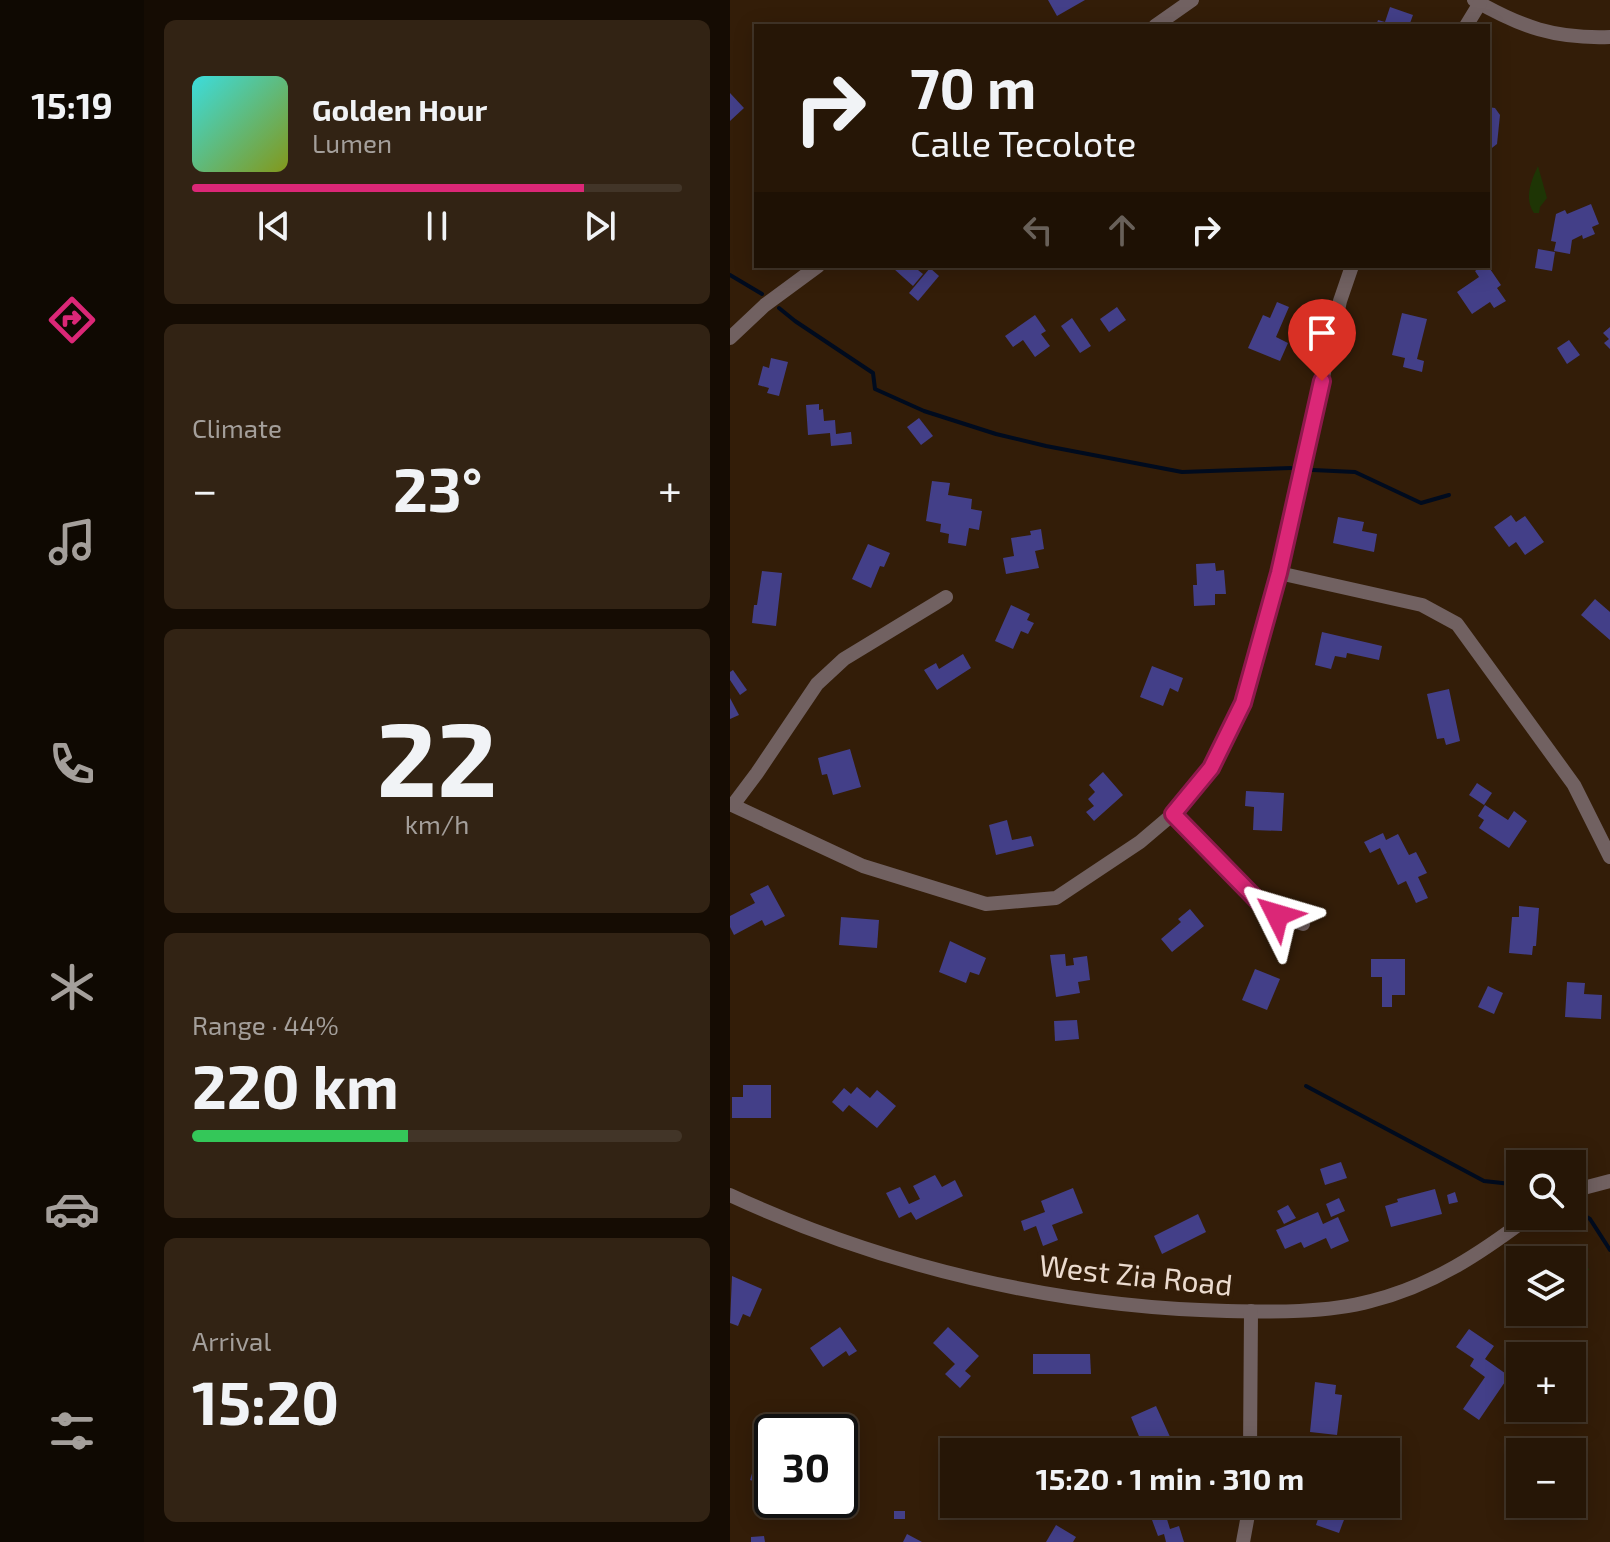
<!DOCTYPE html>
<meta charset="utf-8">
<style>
body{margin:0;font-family:"Exo 2",sans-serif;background:#322314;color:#f1f3f6;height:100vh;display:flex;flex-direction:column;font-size:30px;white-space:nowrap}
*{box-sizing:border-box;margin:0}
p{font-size:26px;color:#a49f9b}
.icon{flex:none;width:44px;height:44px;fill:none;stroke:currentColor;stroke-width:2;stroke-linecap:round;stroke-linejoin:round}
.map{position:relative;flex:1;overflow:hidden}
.panel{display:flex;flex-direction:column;gap:20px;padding:20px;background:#150c03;width:586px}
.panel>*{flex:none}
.guide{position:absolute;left:24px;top:24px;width:736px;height:244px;border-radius:0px;box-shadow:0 4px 20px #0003,0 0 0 2px #423528;background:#261606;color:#f1f3f6;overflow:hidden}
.controls{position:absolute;left:776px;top:1150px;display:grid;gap:16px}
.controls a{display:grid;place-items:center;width:80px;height:80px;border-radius:0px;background:#261606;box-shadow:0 4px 20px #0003,0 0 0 2px #423528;font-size:40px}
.speed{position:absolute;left:24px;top:1414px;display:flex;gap:16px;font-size:40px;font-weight:700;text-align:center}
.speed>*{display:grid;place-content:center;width:104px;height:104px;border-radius:50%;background:#261606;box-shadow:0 4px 20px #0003,0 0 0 2px #423528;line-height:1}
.speed .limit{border:4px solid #111;border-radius:12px;background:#fff;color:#111}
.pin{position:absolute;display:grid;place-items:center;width:68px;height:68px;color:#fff;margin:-82px -34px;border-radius:50% 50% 50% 0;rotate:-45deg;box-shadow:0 0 8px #0007}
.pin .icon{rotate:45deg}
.me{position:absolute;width:88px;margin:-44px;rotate:310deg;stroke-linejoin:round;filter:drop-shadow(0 0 6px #0008)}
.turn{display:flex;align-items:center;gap:28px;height:168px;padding:0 24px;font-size:36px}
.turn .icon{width:104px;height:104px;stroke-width:2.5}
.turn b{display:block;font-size:56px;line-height:68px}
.lanes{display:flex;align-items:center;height:76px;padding:0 24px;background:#0003;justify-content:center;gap:40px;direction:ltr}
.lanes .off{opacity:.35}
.big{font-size:60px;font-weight:700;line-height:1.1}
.panel .tile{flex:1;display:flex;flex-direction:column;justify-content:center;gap:12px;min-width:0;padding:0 28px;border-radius:12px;background:#322314}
.panel .dial{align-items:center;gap:0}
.dial b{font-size:104px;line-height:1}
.song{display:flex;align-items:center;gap:24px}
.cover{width:96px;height:96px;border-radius:12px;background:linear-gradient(135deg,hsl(180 70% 55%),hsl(70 70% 35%))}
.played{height:8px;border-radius:4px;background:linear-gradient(90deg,#db2777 80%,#423528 80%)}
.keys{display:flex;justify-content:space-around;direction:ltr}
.heat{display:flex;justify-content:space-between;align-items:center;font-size:44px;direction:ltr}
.charge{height:12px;border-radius:6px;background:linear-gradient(90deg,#34c759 44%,#423528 0)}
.trip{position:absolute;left:210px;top:1438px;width:460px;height:80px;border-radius:0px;background:#261606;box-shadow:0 4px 20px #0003,0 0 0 2px #423528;font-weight:700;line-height:80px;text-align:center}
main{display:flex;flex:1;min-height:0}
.tab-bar{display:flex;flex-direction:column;width:144px;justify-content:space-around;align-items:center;background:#0f0902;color:#a49f9b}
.tab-bar .icon{width:56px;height:56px}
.tab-bar .current{color:#db2777}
.tab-bar b{font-size:36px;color:#f1f3f6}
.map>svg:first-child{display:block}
</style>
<main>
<nav class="tab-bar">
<b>15:19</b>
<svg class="icon current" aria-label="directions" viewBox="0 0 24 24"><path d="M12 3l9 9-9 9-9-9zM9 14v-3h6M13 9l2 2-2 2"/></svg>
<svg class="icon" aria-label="music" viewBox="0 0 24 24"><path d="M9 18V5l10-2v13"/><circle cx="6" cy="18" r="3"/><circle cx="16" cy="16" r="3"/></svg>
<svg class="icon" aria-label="phone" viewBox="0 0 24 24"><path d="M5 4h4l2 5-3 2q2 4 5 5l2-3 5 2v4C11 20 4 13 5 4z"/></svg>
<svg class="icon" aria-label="climate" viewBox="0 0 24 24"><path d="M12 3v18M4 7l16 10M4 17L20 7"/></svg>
<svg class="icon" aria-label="car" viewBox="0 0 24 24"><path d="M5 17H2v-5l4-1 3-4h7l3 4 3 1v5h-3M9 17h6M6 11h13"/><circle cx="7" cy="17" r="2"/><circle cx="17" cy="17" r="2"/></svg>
<svg class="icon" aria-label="filters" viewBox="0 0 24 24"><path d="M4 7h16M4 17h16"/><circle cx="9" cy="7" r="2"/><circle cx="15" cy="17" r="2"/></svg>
</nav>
<section class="panel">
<div class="tile">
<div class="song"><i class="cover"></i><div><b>Golden Hour</b><p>Lumen</p></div></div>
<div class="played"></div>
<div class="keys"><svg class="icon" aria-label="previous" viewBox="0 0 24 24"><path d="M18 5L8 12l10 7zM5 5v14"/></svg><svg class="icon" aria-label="pause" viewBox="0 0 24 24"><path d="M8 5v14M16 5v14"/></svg><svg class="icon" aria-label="next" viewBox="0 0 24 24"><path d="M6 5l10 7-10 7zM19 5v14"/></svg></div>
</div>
<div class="tile"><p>Climate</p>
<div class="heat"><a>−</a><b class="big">23°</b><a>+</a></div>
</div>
<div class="tile dial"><b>22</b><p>km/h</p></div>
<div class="tile"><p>Range · 44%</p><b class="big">220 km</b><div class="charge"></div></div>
<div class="tile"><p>Arrival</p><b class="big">15:20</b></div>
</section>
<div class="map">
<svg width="880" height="1542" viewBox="0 0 880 1542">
<rect width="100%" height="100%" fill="#331d08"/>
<g fill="#1e3505">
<path d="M808,166l9,32 -7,9 -1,6h-5c-10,-15 -3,-32 4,-47z"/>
<polygon points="851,1249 859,1270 842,1277 842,1260 821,1260"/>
</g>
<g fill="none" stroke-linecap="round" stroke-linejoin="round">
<g stroke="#000b1e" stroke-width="4">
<polyline points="0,275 32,294"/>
<polyline points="49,308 65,321 143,373 145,389 194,411 266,434 316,446 452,472 561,468"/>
<polyline points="583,470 625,472 691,503 719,495"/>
<polyline points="576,1086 754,1181 790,1185"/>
<polyline points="842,1208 860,1219 880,1250"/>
</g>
</g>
<g fill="#433f88">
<polygon points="318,0 355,0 327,16"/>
<polygon points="660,7 683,15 679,26 646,26 648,20 655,22"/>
<polygon points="0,93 14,108 0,121"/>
<polygon points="758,107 765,108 770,115 767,144 758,151"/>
<polygon points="861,204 869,224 862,227 865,234 853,239 852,235 842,240 840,254 824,251 826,242 821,241 826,214 835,210 837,214"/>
<polygon points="808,249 825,252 822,271 805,268"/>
<polygon points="166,266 183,266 193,274 183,286 164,269"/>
<polygon points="752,266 758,266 771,285 767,288 776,301 764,308 760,302 742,314 727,292 749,277 745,271"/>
<polygon points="200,268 209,276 188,301 179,293"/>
<polygon points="547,302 559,307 546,337 558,343 550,361 518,348 533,315 540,318"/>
<polygon points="387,307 396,320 379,332 370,319"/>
<polygon points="672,313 697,319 687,359 694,361 692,372 673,367 675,358 662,355"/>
<polygon points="305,315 316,331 311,334 320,346 305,357 293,340 283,347 275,336"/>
<polygon points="342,318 361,346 350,353 331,326"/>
<polygon points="880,327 880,349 874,343 879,339 873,333"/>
<polygon points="839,340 850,355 837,364 827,348"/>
<polygon points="41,358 58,362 49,396 37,393 39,388 28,385 33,366 39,368"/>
<polygon points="89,404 89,410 93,409 94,421 105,420 106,434 121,432 122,444 101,446 100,433 78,435 76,405"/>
<polygon points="189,418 203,436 191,445 177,427"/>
<polygon points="202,481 220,483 218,495 242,499 241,509 252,511 249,530 239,528 236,546 218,543 219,534 210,532 211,524 196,521"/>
<polygon points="781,515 786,522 795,516 814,542 795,555 786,542 779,547 764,527"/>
<polygon points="608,517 634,522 632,531 647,534 644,552 603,543"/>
<polygon points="311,529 314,549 305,551 309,568 276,574 273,558 284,556 281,538 301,535 300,531"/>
<polygon points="138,544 160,553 154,567 150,566 141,588 122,579"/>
<polygon points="485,563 486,571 494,570 496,594 485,594 485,605 464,606 463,585 467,585 466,564"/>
<polygon points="32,571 52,573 46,626 22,623 24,605 27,605"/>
<polygon points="865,599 880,612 880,640 851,615"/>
<polygon points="281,605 300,614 297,620 304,623 298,634 291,631 283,649 265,641"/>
<polygon points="592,632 652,646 649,660 617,653 616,658 605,656 601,669 585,665"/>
<polygon points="233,654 241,668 207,690 194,670 206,663 209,669"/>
<polygon points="422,666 453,678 448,692 440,688 433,706 410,697"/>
<polygon points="3,670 17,690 10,695 0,680 0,672"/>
<polygon points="719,689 730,741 716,745 714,738 707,739 697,694"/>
<polygon points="0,698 9,715 0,719"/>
<polygon points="120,749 131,787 103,795 97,774 92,775 88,758"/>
<polygon points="373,772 393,795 364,821 356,812 364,806 358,799 365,792 359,785"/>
<polygon points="747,783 762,793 754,805 739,795"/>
<polygon points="516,791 554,793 552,831 523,830 524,807 515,806"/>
<polygon points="755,805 778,820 784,811 797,821 779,848 749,828 754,820 748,816"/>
<polygon points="277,820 282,840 301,836 304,846 266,855 259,825"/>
<polygon points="653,833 656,840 668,834 679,855 686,852 697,873 688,877 698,898 686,903 676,881 668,885 650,848 640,853 634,842"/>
<polygon points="38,885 55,916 35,926 32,920 4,935 0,927 0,916 25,903 20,894"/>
<polygon points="789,906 809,908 806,946 803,946 802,955 779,953 782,917 789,917"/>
<polygon points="460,909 474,926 442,952 431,939 451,922 448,919"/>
<polygon points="111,917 149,920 147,948 109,945"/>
<polygon points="220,941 256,958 249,975 240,972 236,983 209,972"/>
<polygon points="335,954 336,966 344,965 343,958 357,956 360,980 348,982 350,993 326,997 320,955"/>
<polygon points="641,959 675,959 675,995 662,995 662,1007 652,1007 652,977 641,977"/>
<polygon points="525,969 550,979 537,1010 512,1000"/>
<polygon points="837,982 855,983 854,994 872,995 871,1019 835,1017"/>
<polygon points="758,986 773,993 764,1014 748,1007"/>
<polygon points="347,1020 349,1039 325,1041 324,1021"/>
<polygon points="13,1085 41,1085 41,1118 2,1118 2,1097 13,1097"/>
<polygon points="127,1087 140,1098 147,1090 166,1106 147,1128 119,1105 113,1112 102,1102 114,1088 121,1094"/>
<polygon points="611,1162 617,1178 595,1185 590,1169"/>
<polygon points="205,1175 212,1187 225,1180 233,1196 186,1220 181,1212 169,1218 156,1193 170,1187 179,1204 190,1199 183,1186"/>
<polygon points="343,1188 353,1213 322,1225 328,1240 313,1246 306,1226 294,1231 291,1221 315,1212 311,1201"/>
<polygon points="705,1189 712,1214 661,1227 655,1206 668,1202 667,1199"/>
<polygon points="725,1192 728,1202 719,1204 717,1195"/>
<polygon points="609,1198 615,1211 601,1217 596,1204"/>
<polygon points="558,1205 566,1218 554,1224 547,1211"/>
<polygon points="588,1212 593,1224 608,1217 619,1241 601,1249 596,1238 574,1248 571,1242 555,1249 546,1230"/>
<polygon points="468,1214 476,1232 432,1254 424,1236"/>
<polygon points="2,1276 32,1289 20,1317 13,1314 8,1326 0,1323"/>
<polygon points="110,1327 127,1351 119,1356 116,1351 93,1367 80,1348"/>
<polygon points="218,1327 249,1356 235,1371 241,1376 230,1388 215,1374 225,1364 203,1343"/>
<polygon points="739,1329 764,1346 755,1359 779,1376 749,1420 733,1409 755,1377 740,1366 744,1359 726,1347"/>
<polygon points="303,1354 360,1354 361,1374 303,1374"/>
<polygon points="585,1382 606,1385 605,1394 612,1395 607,1435 580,1432"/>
<polygon points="426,1406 446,1450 442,1452 422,1452 416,1439 411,1441 401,1417"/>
<polygon points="32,1440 42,1443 42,1487 20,1480"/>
<polygon points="593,1504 620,1504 609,1533 586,1525"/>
<rect x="164" y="1511" width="11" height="8"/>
<polygon points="436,1516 440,1529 449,1526 454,1542 436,1542 434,1534 428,1536 422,1520"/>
<polygon points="326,1525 346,1537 343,1542 316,1542"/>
<polygon points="177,1534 192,1542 173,1542"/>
<polygon points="34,1536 35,1542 21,1542 21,1537"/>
</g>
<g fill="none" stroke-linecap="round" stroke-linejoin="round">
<g stroke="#716161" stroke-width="14">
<path d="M744,0c47,27 81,39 136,37"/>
<polyline points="425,26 462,0"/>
<polyline points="736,26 750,3"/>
<polyline points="0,338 35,305 88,266"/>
<polyline points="549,573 692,605 727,624 844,785 880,857"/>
<polyline points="0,804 133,866 256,904 326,898 410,842 443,814 481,768 513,703 549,573 610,301 622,266"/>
<polyline points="3,805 27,773 87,684 114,659 216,597"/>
<polyline points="443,814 530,903 547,915 573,924"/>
<polyline points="842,1191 880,1181"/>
<path d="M0,1195c155,72 326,112 497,116 46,1 100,2 144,-10 61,-15 110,-48 159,-85"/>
<polyline points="520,1452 521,1311"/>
<polyline points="513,1542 520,1504"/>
</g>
</g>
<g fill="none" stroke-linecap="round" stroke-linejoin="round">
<defs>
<polyline id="route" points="547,915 530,903 443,814 481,768 513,703 549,573 592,381"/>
</defs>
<use href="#route" stroke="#8e194d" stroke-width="20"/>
<use href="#route" stroke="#db2777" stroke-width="14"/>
</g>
<g text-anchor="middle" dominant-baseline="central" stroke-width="8" stroke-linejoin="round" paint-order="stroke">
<g font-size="30" fill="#ebdbcf" stroke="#331d08">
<text transform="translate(406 1274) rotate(6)">West Zia Road</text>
</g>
</g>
</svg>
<div class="controls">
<a><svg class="icon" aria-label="search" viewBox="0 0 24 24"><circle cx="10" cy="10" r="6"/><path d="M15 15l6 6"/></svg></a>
<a><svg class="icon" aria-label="layers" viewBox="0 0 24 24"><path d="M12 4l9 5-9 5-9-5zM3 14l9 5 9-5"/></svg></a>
<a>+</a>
<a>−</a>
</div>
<div class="speed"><div class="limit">30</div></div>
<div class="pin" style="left:592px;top:381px;background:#d93025"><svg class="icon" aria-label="arrive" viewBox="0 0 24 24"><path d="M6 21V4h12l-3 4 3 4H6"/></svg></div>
<svg class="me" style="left:547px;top:915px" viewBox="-20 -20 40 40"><path d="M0-17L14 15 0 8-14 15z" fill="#db2777" stroke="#fff" stroke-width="4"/></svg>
<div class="trip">15:20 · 1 min · 310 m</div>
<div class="guide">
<div class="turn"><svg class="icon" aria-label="right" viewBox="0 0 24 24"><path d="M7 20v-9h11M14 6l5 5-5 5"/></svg><div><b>70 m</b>Calle Tecolote</div></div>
<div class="lanes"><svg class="icon off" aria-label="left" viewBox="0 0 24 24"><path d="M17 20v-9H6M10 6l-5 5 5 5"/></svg><svg class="icon off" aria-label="ahead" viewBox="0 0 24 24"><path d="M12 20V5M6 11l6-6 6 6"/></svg><svg class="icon" aria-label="right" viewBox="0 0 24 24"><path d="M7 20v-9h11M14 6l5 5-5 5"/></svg></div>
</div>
</div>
</main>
